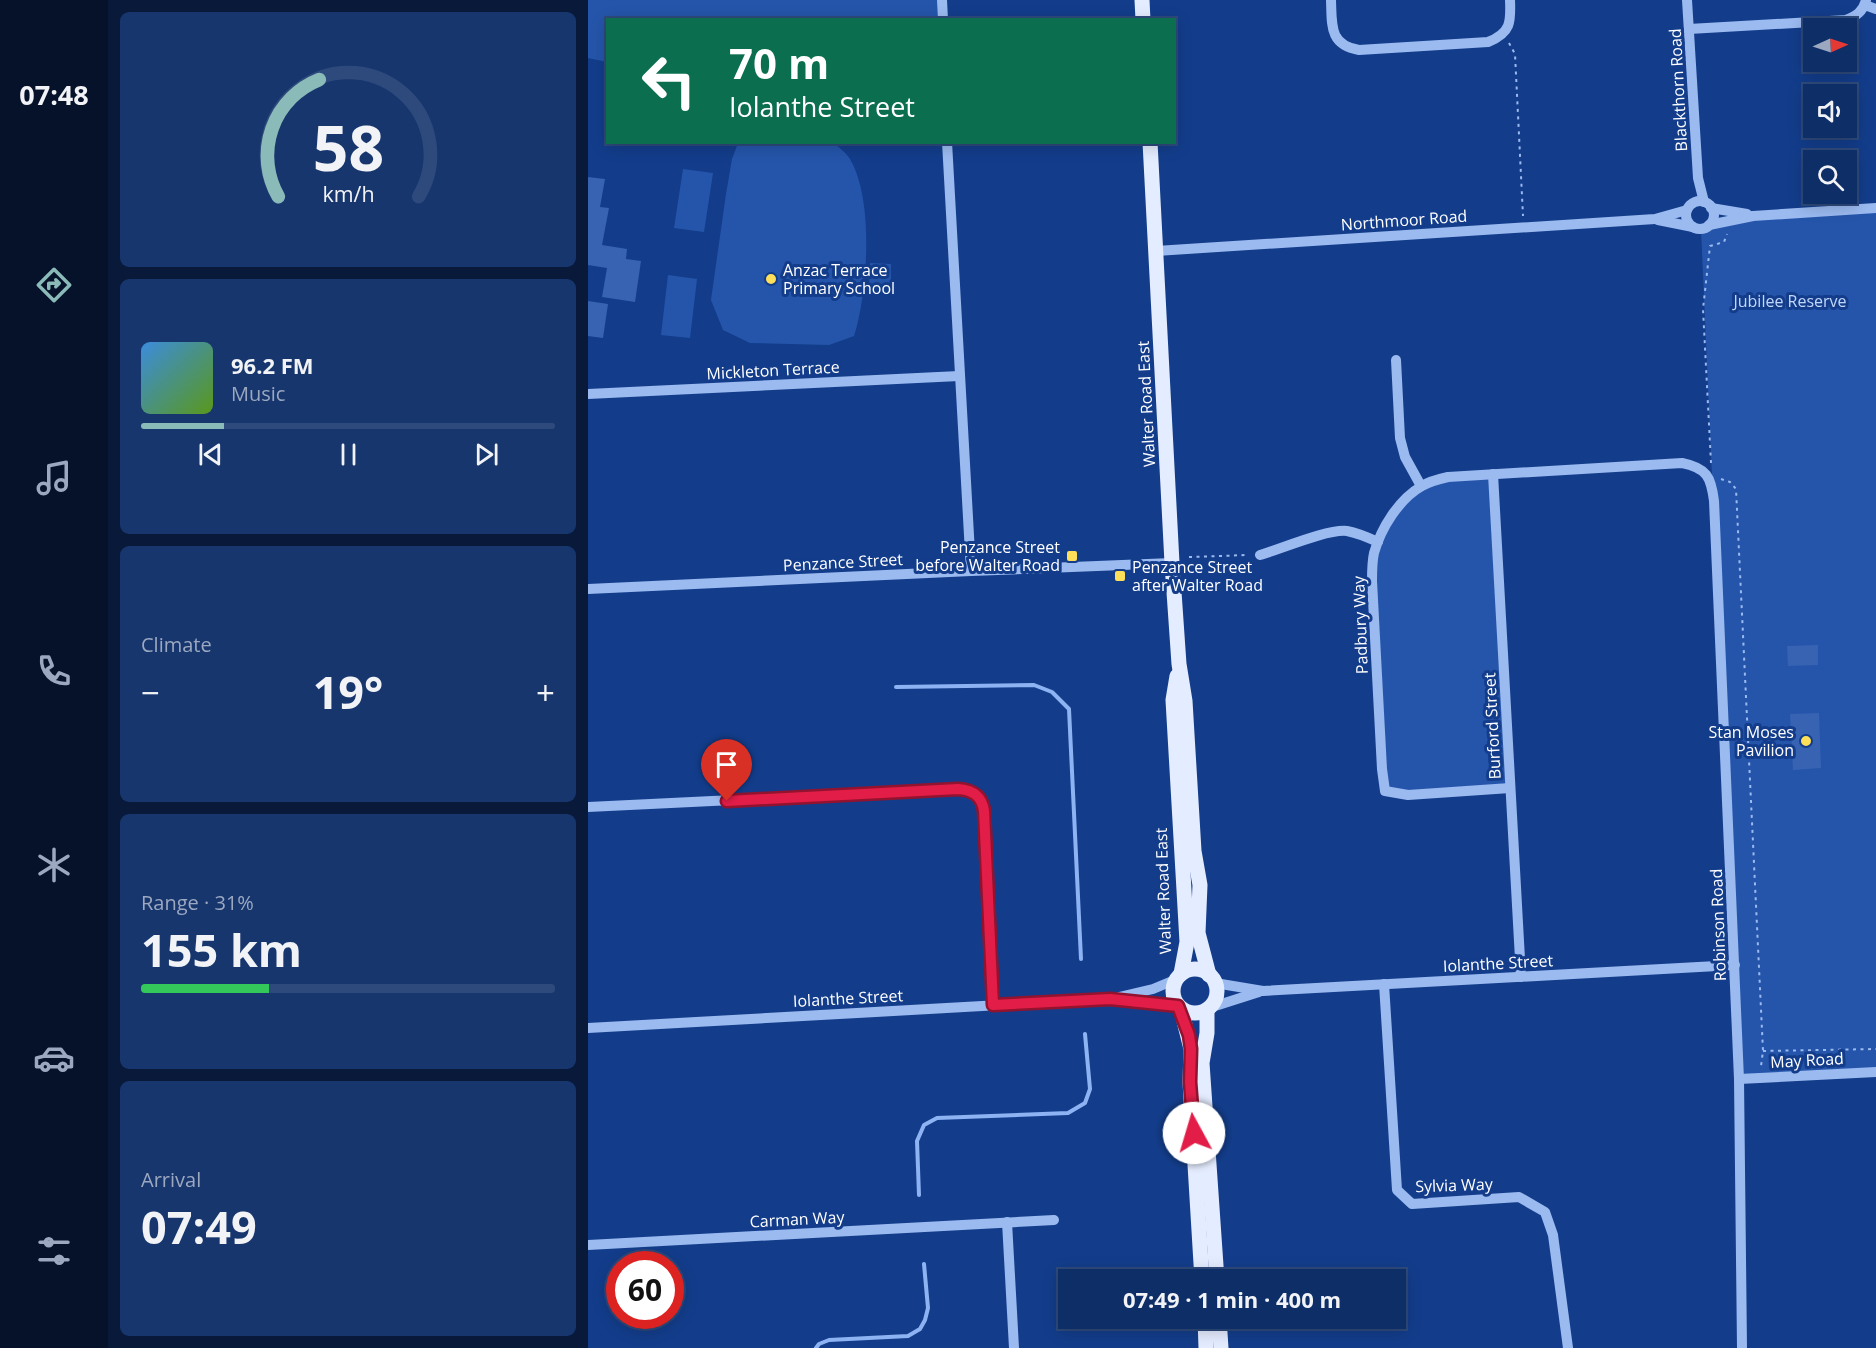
<!DOCTYPE html>
<meta charset="utf-8">
<style>
body{margin:0;font-family:"Open Sans",sans-serif;background:#17366e;color:#f1f3f6;height:100vh;display:flex;flex-direction:column;font-size:22px;white-space:nowrap}
*{box-sizing:border-box;margin:0}
p{font-size:20px;color:#9ba8c0}
.icon{flex:none;width:33px;height:33px;fill:none;stroke:currentColor;stroke-width:2;stroke-linecap:round;stroke-linejoin:round}
.map{position:relative;flex:1;overflow:hidden}
.drawer{display:flex;flex-direction:column;gap:12px;padding:12px;background:#081939;width:480px}
.drawer>*{flex:none}
.top-card{position:absolute;left:18px;top:18px;width:570px;height:126px;border-radius:0px;box-shadow:0 3px 15px #0003,0 0 0 2px #2e4a7c;background:#0b6e4f;color:#fff;overflow:hidden}
.needle{width:39px;rotate:87deg}
.controls{position:absolute;left:1215px;top:18px;display:grid;gap:12px}
.controls a{display:grid;place-items:center;width:54px;height:54px;border-radius:0px;background:#0e2e68;box-shadow:0 3px 15px #0003,0 0 0 2px #2e4a7c;font-size:30px}
.speed{position:absolute;left:18px;top:1251px;display:flex;gap:12px;font-size:30px;font-weight:700;text-align:center}
.speed>*{display:grid;place-content:center;width:78px;height:78px;border-radius:50%;background:#0e2e68;box-shadow:0 3px 15px #0003,0 0 0 2px #2e4a7c;line-height:1}
.speed .limit{border:9px solid #d22;background:#fff;color:#111}
.pin{position:absolute;display:grid;place-items:center;width:51px;height:51px;color:#fff;margin:-62px -26px;border-radius:50% 50% 50% 0;rotate:-45deg;box-shadow:0 0 6px #0007}
.pin .icon{rotate:45deg}
.me{position:absolute;width:66px;margin:-33px;rotate:354deg;stroke-linejoin:round;filter:drop-shadow(0 0 4px #0008)}
.turn{display:flex;align-items:center;gap:21px;height:126px;padding:0 24px;font-size:27px}
.turn .icon{width:78px;height:78px;stroke-width:2.5}
.turn b{display:block;font-size:42px;line-height:51px}
.big{font-size:45px;font-weight:700;line-height:1.1}
.drawer .tile{flex:1;display:flex;flex-direction:column;justify-content:center;gap:9px;min-width:0;padding:0 21px;border-radius:9px;background:#17366e}
.drawer .dial{align-items:center;gap:0}
.dial svg{height:156px;overflow:visible;fill:none;stroke:#2e4a7c;stroke-width:7;stroke-linecap:round;text-anchor:middle}
.dial text{fill:#f1f3f6;stroke:none}
.song{display:flex;align-items:center;gap:18px}
.cover{width:72px;height:72px;border-radius:9px;background:linear-gradient(135deg,hsl(210 70% 55%),hsl(90 70% 35%))}
.played{height:6px;border-radius:3px;background:linear-gradient(90deg,#8bbbb9 20%,#2e4a7c 20%)}
.keys{display:flex;justify-content:space-around;direction:ltr}
.heat{display:flex;justify-content:space-between;align-items:center;font-size:33px;direction:ltr}
.charge{height:9px;border-radius:4px;background:linear-gradient(90deg,#34c759 31%,#2e4a7c 0)}
.trip{position:absolute;left:470px;top:1269px;width:348px;height:60px;border-radius:0px;background:#0e2e68;box-shadow:0 3px 15px #0003,0 0 0 2px #2e4a7c;font-weight:700;line-height:60px;text-align:center}
main{display:flex;flex:1;min-height:0}
.dock{display:flex;flex-direction:column;width:108px;justify-content:space-around;align-items:center;background:#06122a;color:#9ba8c0}
.dock .icon{width:42px;height:42px}
.dock .active{color:#8bbbb9}
.dock b{font-size:27px;color:#f1f3f6}
.map>svg:first-child{display:block}
</style>
<main>
<nav class="dock">
<b>07:48</b>
<svg class="icon active" aria-label="directions" viewBox="0 0 24 24"><path d="M12 3l9 9-9 9-9-9zM9 14v-3h6M13 9l2 2-2 2"/></svg>
<svg class="icon" aria-label="music" viewBox="0 0 24 24"><path d="M9 18V5l10-2v13"/><circle cx="6" cy="18" r="3"/><circle cx="16" cy="16" r="3"/></svg>
<svg class="icon" aria-label="phone" viewBox="0 0 24 24"><path d="M5 4h4l2 5-3 2q2 4 5 5l2-3 5 2v4C11 20 4 13 5 4z"/></svg>
<svg class="icon" aria-label="climate" viewBox="0 0 24 24"><path d="M12 3v18M4 7l16 10M4 17L20 7"/></svg>
<svg class="icon" aria-label="car" viewBox="0 0 24 24"><path d="M5 17H2v-5l4-1 3-4h7l3 4 3 1v5h-3M9 17h6M6 11h13"/><circle cx="7" cy="17" r="2"/><circle cx="17" cy="17" r="2"/></svg>
<svg class="icon" aria-label="filters" viewBox="0 0 24 24"><path d="M4 7h16M4 17h16"/><circle cx="9" cy="7" r="2"/><circle cx="15" cy="17" r="2"/></svg>
</nav>
<section class="drawer">
<div class="tile dial"><svg viewBox="0 0 100 80">
<path d="M14 69A42 42 0 1 1 86 69"/>
<path d="M14 69A42 42 0 0 1 35 9" stroke="#8bbbb9"/>
<text x="50" y="56" font-size="32" font-weight="700">58</text>
<text x="50" y="72" font-size="11">km/h</text>
</svg></div>
<div class="tile">
<div class="song"><i class="cover"></i><div><b>96.2 FM</b><p>Music</p></div></div>
<div class="played"></div>
<div class="keys"><svg class="icon" aria-label="previous" viewBox="0 0 24 24"><path d="M18 5L8 12l10 7zM5 5v14"/></svg><svg class="icon" aria-label="pause" viewBox="0 0 24 24"><path d="M8 5v14M16 5v14"/></svg><svg class="icon" aria-label="next" viewBox="0 0 24 24"><path d="M6 5l10 7-10 7zM19 5v14"/></svg></div>
</div>
<div class="tile"><p>Climate</p>
<div class="heat"><a>−</a><b class="big">19°</b><a>+</a></div>
</div>
<div class="tile"><p>Range · 31%</p><b class="big">155 km</b><div class="charge"></div></div>
<div class="tile"><p>Arrival</p><b class="big">07:49</b></div>
</section>
<div class="map">
<svg width="1288" height="1348" viewBox="0 0 1288 1348">
<rect width="100%" height="100%" fill="#133d8b"/>
<g fill="#2555aa">
<polygon points="0,0 354,0 355,19 20,20 19,62 0,58"/>
<path d="M150,143h95c6,4 13,10 17,16 24,41 18,133 4,177l-25,9 -79,-2 -27,-13 -12,-30 15,-106 6,-35z"/>
<polygon points="95,169 125,173 116,232 86,228"/>
<polygon points="1288,208 1288,1072 1151,1079 1113,229 1121,225"/>
<polygon points="282,263 303,264 303,287 281,286"/>
<polygon points="80,275 109,279 102,338 73,335"/>
<polygon points="905,474 922,788 808,795 795,781 785,556 802,518 833,486"/>
</g>
<g fill="none" stroke-linecap="round" stroke-linejoin="round">
<g stroke="#8db3f3" stroke-width="4">
<polyline points="308,687 446,685 464,692 481,709 493,959"/>
<polyline points="331,1195 329,1141 336,1125 349,1118 480,1113 497,1103 502,1089 497,1034"/>
<polyline points="228,1348 231,1344 241,1340 320,1336 332,1329 337,1320 340,1308 336,1264"/>
</g>
</g>
<g fill="#3763b2">
<polygon points="0,177 17,179 12,207 21,208 14,245 39,249 38,259 53,261 47,302 14,297 19,268 0,265"/>
<polygon points="0,301 20,304 15,338 0,336"/>
<polygon points="1230,645 1230,665 1200,666 1199,646"/>
<polygon points="1231,713 1233,768 1205,770 1202,714"/>
</g>
<g fill="none" stroke-linecap="round" stroke-linejoin="round">
<g stroke="#9bbaf0" stroke-width="2" stroke-dasharray="3 4.5" stroke-linecap="butt">
<polyline points="921,43 927,54 935,216"/>
<polyline points="1123,463 1115,309 1122,246 1136,242 1139,234"/>
<polyline points="1133,479 1142,482 1148,489 1175,1051 1173,1066"/>
<polyline points="601,557 660,555"/>
<polyline points="1175,1051 1288,1049"/>
</g>
<g stroke="#9bbaf0" stroke-width="10">
<polyline points="354,0 355,20"/>
<path d="M743,0c1,25 -2,45 28,50l129,-8c23,-9 23,-20 22,-42"/>
<polyline points="1099,0 1110,178 1116,202"/>
<polyline points="1277,5 1288,9"/>
<path d="M1101,29l157,-9c10,-4 17,-8 20,-20"/>
<polyline points="359,142 383,571"/>
<circle cx="1112" cy="215" r="14"/>
<polyline points="1123,208 1159,214"/>
<polyline points="1070,220 1105,227"/>
<polyline points="1121,225 1165,216 1288,208"/>
<polyline points="568,251 1067,219 1099,210"/>
<polyline points="808,360 812,438 817,457 833,486"/>
<polyline points="0,394 371,376"/>
<polyline points="905,474 933,977"/>
<path d="M672,555c21,-6 67,-26 87,-24 11,2 20,6 31,11"/>
<polyline points="0,589 383,571 584,563"/>
<path d="M922,788l-102,7 -23,-4 -3,-22 -10,-188c0,-9 0,-19 2,-28 7,-25 25,-54 48,-67 8,-5 17,-7 26,-9l234,-14c25,5 29,14 32,38l25,578 3,269"/>
<path d="M0,807l370,-18c15,1 24,7 26,22l9,194"/>
<polyline points="627,983 675,991 1147,965"/>
<polyline points="796,984 809,1190 824,1204 931,1197 957,1212 965,1235 980,1348"/>
<polyline points="531,997 565,989 589,979"/>
<polyline points="624,1007 671,992"/>
<polyline points="0,1028 522,999 590,1007"/>
<polyline points="1151,1079 1288,1072"/>
<polyline points="419,1222 426,1348"/>
<polyline points="0,1245 466,1220"/>
</g>
<g stroke="#e4ecff" stroke-width="15">
<polyline points="554,0 555,20"/>
<polyline points="562,142 584,563 591,664 597,701 606,851 612,885 610,933 621,975"/>
<polyline points="589,676 585,700 599,942 593,974"/>
<circle cx="607" cy="991" r="22"/>
<polyline points="593,1009 603,1049 602,1082 614,1280"/>
<polyline points="619,1011 619,1033 614,1063 629,1280"/>
<polyline points="617,1318 618,1348"/>
<polyline points="631,1318 633,1348"/>
</g>
</g>
<g fill="none" stroke-linecap="round" stroke-linejoin="round">
<defs>
<path id="route" d="M139,801l231,-12c15,1 24,7 26,22l9,194 117,-6 68,7 11,29 2,14 -1,33 4,51"/>
</defs>
<use href="#route" stroke="#92132f" stroke-width="15"/>
<use href="#route" stroke="#e11d48" stroke-width="10"/>
</g>
<g fill="#ffde5a" stroke="#133d8b" stroke-width="2">
<circle cx="183" cy="279" r="6"/>
<rect x="478" y="550" width="12" height="12" rx="3"/>
<rect x="526" y="570" width="12" height="12" rx="3"/>
<circle cx="1218" cy="741" r="6"/>
</g>
<g text-anchor="middle" dominant-baseline="central" stroke-width="6" stroke-linejoin="round" paint-order="stroke">
<g font-size="16" fill="#fff" stroke="#133d8b">
<text transform="translate(1090 90) rotate(-93)">Blackthorn Road</text>
<text transform="translate(816 220) rotate(-4)">Northmoor Road</text>
<text transform="translate(185 370) rotate(-3)">Mickleton Terrace</text>
<text transform="translate(558 404) rotate(-93)">Walter Road East</text>
<text transform="translate(255 562) rotate(-3)">Penzance Street</text>
<text transform="translate(772 625) rotate(-92)">Padbury Way</text>
<text transform="translate(904 726) rotate(-93)">Burford Street</text>
<text transform="translate(575 891) rotate(-92)">Walter Road East</text>
<text transform="translate(1130 925) rotate(-92)">Robinson Road</text>
<text transform="translate(910 963) rotate(-3)">Iolanthe Street</text>
<text transform="translate(260 998) rotate(-3)">Iolanthe Street</text>
<text transform="translate(1219 1060) rotate(-3)">May Road</text>
<text transform="translate(866 1185) rotate(-2)">Sylvia Way</text>
<text transform="translate(209 1219) rotate(-3)">Carman Way</text>
</g>
<g font-size="16" fill="#fff" stroke="#133d8b" text-anchor="start">
<text x="195" y="270">Anzac Terrace<tspan x="195" dy="18">Primary School</tspan></text>
<text x="472" y="547" text-anchor="end">Penzance Street<tspan x="472" dy="18">before Walter Road</tspan></text>
<text x="544" y="567">Penzance Street<tspan x="544" dy="18">after Walter Road</tspan></text>
<text x="1206" y="732" text-anchor="end">Stan Moses<tspan x="1206" dy="18">Pavilion</tspan></text>
</g>
<g font-size="16" fill="#c1d7fc" stroke="#133d8b">
<text x="1202" y="301">Jubilee Reserve</text>
</g>
</g>
</svg>
<div class="controls">
<a><svg class="needle" viewBox="-14 -14 28 28"><path d="M0-13l5 13h-10z" fill="#e53935"/><path d="M0 13l5-13h-10z" fill="#9ba8c0"/></svg></a>
<a><svg class="icon" aria-label="sound" viewBox="0 0 24 24"><path d="M4 9h4l5-4v14l-5-4H4zM17 9q2 3 0 6"/></svg></a>
<a><svg class="icon" aria-label="search" viewBox="0 0 24 24"><circle cx="10" cy="10" r="6"/><path d="M15 15l6 6"/></svg></a>
</div>
<div class="speed"><div class="limit">60</div></div>
<div class="pin" style="left:139px;top:801px;background:#d93025"><svg class="icon" aria-label="arrive" viewBox="0 0 24 24"><path d="M6 21V4h12l-3 4 3 4H6"/></svg></div>
<svg class="me" style="left:606px;top:1133px" viewBox="-20 -20 40 40"><circle r="19" fill="#fff"/><path d="M0-13L10 11 0 6-10 11z" fill="#e11d48"/></svg>
<div class="trip">07:49 · 1 min · 400 m</div>
<div class="top-card">
<div class="turn"><svg class="icon" aria-label="left" viewBox="0 0 24 24"><path d="M17 20v-9H6M10 6l-5 5 5 5"/></svg><div><b>70 m</b>Iolanthe Street</div></div>
</div>
</div>
</main>
